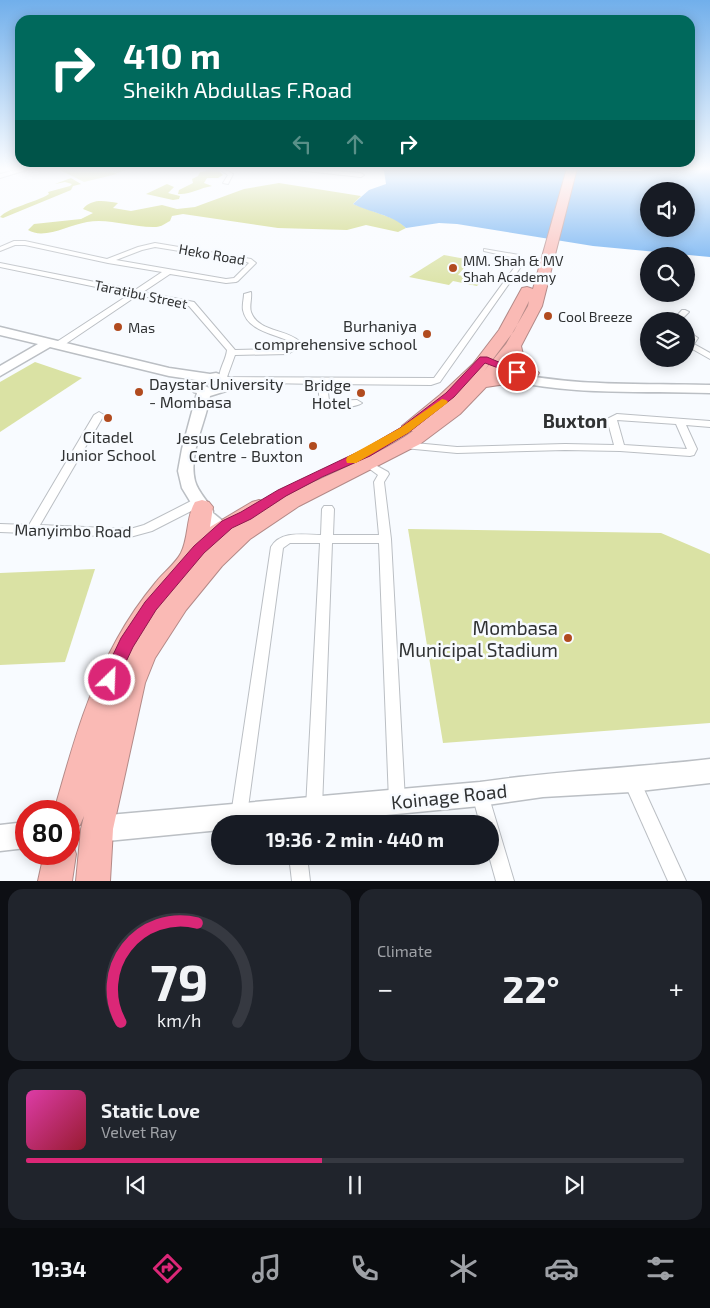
<!DOCTYPE html>
<meta charset="utf-8">
<style>
body{margin:0;font-family:"Exo 2",sans-serif;background:#20242c;color:#f1f3f6;height:100vh;display:flex;flex-direction:column;font-size:19px;white-space:nowrap}
*{box-sizing:border-box;margin:0}
p{font-size:16px;color:#9ea1a6}
.icon{flex:none;width:28px;height:28px;fill:none;stroke:currentColor;stroke-width:2;stroke-linecap:round;stroke-linejoin:round}
.map{position:relative;height:881px;overflow:hidden}
.drawer{display:flex;flex-direction:column;gap:8px;padding:8px;background:#0d0f14;flex:1}
.drawer>*{flex:none}
.top-card{position:absolute;left:15px;top:15px;width:680px;height:152px;border-radius:15px;box-shadow:0 2px 12px #0003;background:#00695c;color:#fff;overflow:hidden}
.controls{position:absolute;left:640px;top:182px;display:grid;gap:10px}
.controls a{display:grid;place-items:center;width:55px;height:55px;border-radius:50%;background:#171b24;box-shadow:0 2px 12px #0003;font-size:25px}
.speed{position:absolute;left:15px;top:800px;display:flex;gap:10px;font-size:25px;font-weight:700;text-align:center}
.speed>*{display:grid;place-content:center;width:65px;height:65px;border-radius:50%;background:#171b24;box-shadow:0 2px 12px #0003;line-height:1}
.speed .limit{border:8px solid #d22;background:#fff;color:#111}
.pin{position:absolute;display:grid;place-items:center;width:42px;height:42px;color:#fff;margin:-21px;border:2px solid #fff;border-radius:50%;box-shadow:0 1px 5px #0007}
.me{position:absolute;width:55px;margin:-28px;rotate:24deg;stroke-linejoin:round;filter:drop-shadow(0 0 4px #0008)}
.turn{display:flex;align-items:center;gap:18px;height:105px;padding:0 25px;font-size:22px}
.turn .icon{width:65px;height:65px;stroke-width:2.5}
.turn b{display:block;font-size:35px;line-height:42px}
.lanes{display:flex;align-items:center;height:48px;padding:0 25px;background:#0003;justify-content:center;gap:25px;direction:ltr}
.lanes .off{opacity:.35}
.big{font-size:38px;font-weight:700;line-height:1.1}
.drawer .widget{flex:1;display:flex;flex-direction:column;justify-content:center;gap:8px;min-width:0;padding:0 18px;border-radius:15px;background:#20242c}
.drawer .dial{align-items:center;gap:0}
.dial svg{height:130px;overflow:visible;fill:none;stroke:#363941;stroke-width:7;stroke-linecap:round;text-anchor:middle}
.dial text{fill:#f1f3f6;stroke:none}
.song{display:flex;align-items:center;gap:15px}
.cover{width:60px;height:60px;border-radius:8px;background:linear-gradient(135deg,hsl(320 70% 55%),hsl(350 70% 35%))}
.played{height:5px;border-radius:2px;background:linear-gradient(90deg,#db2777 45%,#363941 45%)}
.keys{display:flex;justify-content:space-around;direction:ltr}
.heat{display:flex;justify-content:space-between;align-items:center;font-size:28px;direction:ltr}
.drawer .tiles{flex:1;display:grid;gap:8px;grid-template-columns:1fr 1fr}
.widget:last-child{grid-column:span 2}
.trip{position:absolute;left:211px;top:815px;width:288px;height:50px;border-radius:25px;background:#171b24;box-shadow:0 2px 12px #0003;font-weight:700;line-height:50px;text-align:center}
.menu{display:flex;height:80px;justify-content:space-around;align-items:center;background:#090b0e;color:#9ea1a6}
.menu .icon{width:35px;height:35px}
.menu .on{color:#db2777}
.menu b{font-size:22px;color:#f1f3f6}
.map>svg:first-child{display:block}
</style>
<div class="map">
<svg width="710" height="881" viewBox="0 0 710 881">
<rect width="100%" height="100%" fill="#f8fbff"/>
<g fill="#dae2a4">
<polygon points="56,168 120,168 126,170 117,173 111,171 117,174 84,182"/>
<polygon points="444,255 471,260 458,275 482,280 477,286 453,281 449,285 409,277"/>
<polygon points="35,362 82,378 0,432 0,382"/>
<polygon points="408,529 661,533 710,554 710,723 443,743"/>
<polygon points="95,569 65,662 0,665 0,573"/>
</g>
<g fill="#c5cf69">
<path d="M204,168h12l7,7 -5,3h-11l-3,5 8,3c-13,2 -22,9 -34,8l1,-4 14,-7 -1,-4 6,-3 2,-4 7,-1z"/>
<path d="M71,178l10,6 -8,2 -2,4 -68,28 -3,-1c9,-10 35,-14 49,-23l-1,-2 22,-6 2,-2 -7,-2 -10,2z"/>
<path d="M279,183l82,13 -8,8 44,16 9,8 -8,4 -32,-7 -19,5 -69,-2 -95,-14 -11,2 -2,5c-4,2 -9,6 -14,6 -23,1 -46,-9 -69,-5 -18,3 -43,18 -59,8l6,-6 47,-5 12,-6 -10,-4c9,-11 22,-8 35,-6l-5,5 18,3 31,-6 15,4 18,-2 49,-18z"/>
<polygon points="167,184 174,187 168,193 180,196 179,199 173,200 146,194"/>
</g>
<path fill="#60a7ef" fill-rule="evenodd" d="M377,168h197l40,3h26l13,-3h57v89l-117,-11 -136,-22 -18,-1 -33,5c-15,-14 -35,-15 -53,-24l16,-14 17,-6 -2,-13zM649,191h37v38h-37z"/>
<g fill="none" stroke-linecap="round" stroke-linejoin="round">
<defs>
<g id="street">
<polygon points="24,168 33,168 0,178 0,174"/>
<polygon points="217,168 223,168 233,174 228,184 223,183 228,175"/>
<polygon points="278,168 300,168 361,173 364,175 361,177"/>
<path d="M25,241l82,18 31,-12 17,-4 96,16 5,4 -18,18 -2,1 -10,1 -56,-9 -27,18 51,10 41,48 51,-1 6,-5 -1,-2c-16,-8 -44,-11 -48,-32 -1,-5 1,-11 1,-16l7,-2c1,7 -2,14 0,20 7,20 35,17 48,29v6l-11,7 -53,1 -8,22 207,1 85,-117 -4,-3 -31,-7v-2l35,6 6,6 -85,121 -9,3 -104,-1 2,17 28,-1 5,3c-6,5 -36,6 -42,1l-2,-20 -98,-2c-3,-11 6,-21 7,-32l-38,-44 -51,-11 -77,52h-6v-4l75,-49 -130,-27v-4l135,27 27,-18 -54,-9 -83,-18h-10l-15,6v-4l14,-6zM155,247l92,15 2,1 -15,15 -8,1 -110,-19 26,-10z"/>
<polygon points="682,310 685,310 689,312 680,321 672,321"/>
<polygon points="686,330 698,338 694,344 710,353 710,359 687,346 686,343 690,339 686,336"/>
<polygon points="99,412 104,415 40,525 130,529 144,525 195,499 203,499 205,502 203,505 152,531 130,537 0,532 0,524 29,525 94,415"/>
<path d="M617,414l93,7v6l-24,-2 11,24 -3,6 -4,1 -70,-5 -55,-1 -108,3 -53,-5 -5,-3 5,-3 53,5 108,-3 49,1 -7,-26zM617,420l59,4 11,25 -63,-4z"/>
<path d="M368,461l20,11 1,2 -5,8 7,57 14,262 -2,6 -6,2 -6,-2 -2,-6 -10,-258h-47l-10,265 -2,6 -6,2 -6,-2 -2,-6 14,-265h-30l-7,5 -36,267 -2,6 -6,2 -6,-2 -2,-6 40,-268c10,-17 33,-12 50,-12l1,-26 2,-3h8l2,3 -1,26h46l-5,-53 4,-7 -15,-11 1,-2z"/>
<polygon points="631,772 637,774 686,881 668,881 623,780 625,774"/>
<polygon points="480,786 486,788 488,794 514,881 496,881 489,856 490,824 480,824 472,794 474,788"/>
<polygon points="289,856 307,856 310,881 292,881"/>
</g>
<g id="secondary">
<path d="M0,327l169,41 41,6 6,-1 12,4 3,6 -5,8 -16,5c-4,27 -22,57 -15,85 3,11 13,20 18,30v2l22,18 3,5 -3,5c-15,4 -27,-12 -37,-22l-3,-4 1,-4 -14,-23 -4,-17 4,-22 15,-56 -3,-1 -3,-6 5,-6 -27,-4 -119,-29 -50,29v-10l38,-22 -38,-9zM215,381l2,2 -1,2 -7,3 -4,-2 3,-3z"/>
<path d="M500,370c68,17 140,13 210,15v8c-70,-2 -147,3 -215,-16l-2,-3 2,-3z"/>
<path d="M710,759v24l-79,9 -88,5 -63,9 -188,18h-72v6l-123,12 -9,-4 -4,-9 4,-9 9,-4 383,-34c76,-11 153,-14 230,-23z"/>
<polygon points="26,822 26,848 0,851 0,825"/>
</g>
<g id="highway">
<path d="M567,168h10l-35,138 -21,40 3,13 15,14 -2,3h-12l-16,-15 -11,14 15,-2 6,1 2,4 -2,4 -33,5 -26,27 -40,30 -121,62 -49,33 -28,27 -36,44 -31,48 -10,25 -32,146 -3,52h-34l5,-52 3,-13 -4,9 -11,5v-19h-15c17,-59 32,-117 63,-172 11,-20 24,-39 39,-57 7,-9 20,-19 25,-29 8,-16 5,-36 14,-51l7,-2 7,2 4,5 -3,20 42,-25 7,-2 7,2 3,4c46,-29 100,-44 144,-75l-8,-1 -3,-4 38,-31 33,-31 26,-34 23,-42 5,-1 6,2zM529,301l-1,5 -22,38 -22,27 30,-40z"/>
<polygon points="69,841 72,842 76,854 72,881 38,881 44,854 69,854"/>
</g>
</defs>
<use href="#street" stroke="#bbbfc4" stroke-width="2"/>
<use href="#secondary" stroke="#bbbfc4" stroke-width="3"/>
<use href="#highway" stroke="#b38a88" stroke-width="2"/>
<use href="#street" fill="#fff" fill-rule="evenodd"/>
<use href="#secondary" fill="#fff" fill-rule="evenodd"/>
<use href="#highway" fill="#fabab5" fill-rule="evenodd"/>
</g>
<linearGradient id="sky" x2="0" y2="1"><stop stop-color="#71afeb"/><stop offset="0.58" stop-color="#fcfdff"/><stop offset="1" stop-color="#fcfdff" stop-opacity="0"/></linearGradient>
<rect width="710" height="291" fill="url(#sky)"/>
<polygon fill="#db2777" stroke="#8e194d" points="480,357 487,357 522,372 517,375 485,363 454,397 408,433 370,456 322,477 286,496 251,519 232,528 204,553 156,610 133,647 115,685 110,687 104,685 101,680 121,638 145,602 194,546 222,521 241,512 278,490 362,450 400,428 446,393"/>
<polygon fill="#f59e0b" points="442,399 446,400 448,402 446,404 408,433 356,463 347,463 346,460 347,457 400,428"/>
<g fill="#b14b1f" stroke="#f8fbff" stroke-width="2">
<circle cx="453" cy="268" r="5"/>
<circle cx="548" cy="316" r="5"/>
<circle cx="118" cy="327" r="5"/>
<circle cx="427" cy="334" r="5"/>
<circle cx="139" cy="392" r="5"/>
<circle cx="361" cy="393" r="5"/>
<circle cx="108" cy="418" r="5"/>
<circle cx="313" cy="446" r="5"/>
<circle cx="568" cy="638" r="5"/>
</g>
<g text-anchor="middle" dominant-baseline="central" stroke-width="5" stroke-linejoin="round" paint-order="stroke">
<g font-size="14" fill="#303233" stroke="#f8fbff">
<text transform="translate(212 254) rotate(10)">Heko Road</text>
<text transform="translate(141 294) rotate(12)">Taratibu Street</text>
</g>
<g font-size="14" fill="#303233" stroke="#f8fbff" text-anchor="start">
<text x="463" y="260">MM. Shah &amp; MV<tspan x="463" dy="16">Shah Academy</tspan></text>
<text x="558" y="316">Cool Breeze</text>
<text x="128" y="327">Mas</text>
</g>
<g font-size="16" fill="#303233" stroke="#f8fbff" text-anchor="end">
<text x="417" y="325">Burhaniya<tspan x="417" dy="18">comprehensive school</tspan></text>
<text x="149" y="383" text-anchor="start">Daystar University<tspan x="149" dy="18">- Mombasa</tspan></text>
<text x="351" y="384">Bridge<tspan x="351" dy="18">Hotel</tspan></text>
<text x="108" y="436" text-anchor="middle">Citadel<tspan x="108" dy="18">Junior School</tspan></text>
<text x="303" y="437">Jesus Celebration<tspan x="303" dy="18">Centre - Buxton</tspan></text>
</g>
<g font-size="16" fill="#303233" stroke="#f8fbff">
<text transform="translate(73 530) rotate(1)">Manyimbo Road</text>
</g>
<g font-size="19" font-weight="bold" fill="#303233" stroke="#f8fbff">
<text x="575" y="420">Buxton</text>
</g>
<g font-size="19" fill="#303233" stroke="#f8fbff" text-anchor="end">
<text x="558" y="627">Mombasa<tspan x="558" dy="22">Municipal Stadium</tspan></text>
</g>
<g font-size="19" fill="#303233" stroke="#f8fbff">
<text transform="translate(449 796) rotate(-6)">Koinage Road</text>
</g>
</g>
</svg>
<div class="controls">
<a><svg class="icon" aria-label="sound" viewBox="0 0 24 24"><path d="M4 9h4l5-4v14l-5-4H4zM17 9q2 3 0 6"/></svg></a>
<a><svg class="icon" aria-label="search" viewBox="0 0 24 24"><circle cx="10" cy="10" r="6"/><path d="M15 15l6 6"/></svg></a>
<a><svg class="icon" aria-label="layers" viewBox="0 0 24 24"><path d="M12 4l9 5-9 5-9-5zM3 14l9 5 9-5"/></svg></a>
</div>
<div class="speed"><div class="limit">80</div></div>
<div class="pin" style="left:517px;top:372px;background:#d93025"><svg class="icon" aria-label="arrive" viewBox="0 0 24 24"><path d="M6 21V4h12l-3 4 3 4H6"/></svg></div>
<svg class="me" style="left:110px;top:680px" viewBox="-20 -20 40 40"><circle r="17" fill="#db2777" stroke="#fff" stroke-width="3"/><path d="M0-11L8 9 0 5-8 9z" fill="#fff"/></svg>
<div class="trip">19:36 · 2 min · 440 m</div>
<div class="top-card">
<div class="turn"><svg class="icon" aria-label="right" viewBox="0 0 24 24"><path d="M7 20v-9h11M14 6l5 5-5 5"/></svg><div><b>410 m</b>Sheikh Abdullas F.Road</div></div>
<div class="lanes"><svg class="icon off" aria-label="left" viewBox="0 0 24 24"><path d="M17 20v-9H6M10 6l-5 5 5 5"/></svg><svg class="icon off" aria-label="ahead" viewBox="0 0 24 24"><path d="M12 20V5M6 11l6-6 6 6"/></svg><svg class="icon" aria-label="right" viewBox="0 0 24 24"><path d="M7 20v-9h11M14 6l5 5-5 5"/></svg></div>
</div>
</div>
<section class="drawer">
<div class="tiles">
<div class="widget dial"><svg viewBox="0 0 100 80">
<path d="M14 69A42 42 0 1 1 86 69"/>
<path d="M14 69A42 42 0 0 1 61 8" stroke="#db2777"/>
<text x="50" y="56" font-size="32" font-weight="700">79</text>
<text x="50" y="72" font-size="11">km/h</text>
</svg></div>
<div class="widget"><p>Climate</p>
<div class="heat"><a>−</a><b class="big">22°</b><a>+</a></div>
</div>
<div class="widget">
<div class="song"><i class="cover"></i><div><b>Static Love</b><p>Velvet Ray</p></div></div>
<div class="played"></div>
<div class="keys"><svg class="icon" aria-label="previous" viewBox="0 0 24 24"><path d="M18 5L8 12l10 7zM5 5v14"/></svg><svg class="icon" aria-label="pause" viewBox="0 0 24 24"><path d="M8 5v14M16 5v14"/></svg><svg class="icon" aria-label="next" viewBox="0 0 24 24"><path d="M6 5l10 7-10 7zM19 5v14"/></svg></div>
</div>
</div>
</section>
<nav class="menu">
<b>19:34</b>
<svg class="icon on" aria-label="directions" viewBox="0 0 24 24"><path d="M12 3l9 9-9 9-9-9zM9 14v-3h6M13 9l2 2-2 2"/></svg>
<svg class="icon" aria-label="music" viewBox="0 0 24 24"><path d="M9 18V5l10-2v13"/><circle cx="6" cy="18" r="3"/><circle cx="16" cy="16" r="3"/></svg>
<svg class="icon" aria-label="phone" viewBox="0 0 24 24"><path d="M5 4h4l2 5-3 2q2 4 5 5l2-3 5 2v4C11 20 4 13 5 4z"/></svg>
<svg class="icon" aria-label="climate" viewBox="0 0 24 24"><path d="M12 3v18M4 7l16 10M4 17L20 7"/></svg>
<svg class="icon" aria-label="car" viewBox="0 0 24 24"><path d="M5 17H2v-5l4-1 3-4h7l3 4 3 1v5h-3M9 17h6M6 11h13"/><circle cx="7" cy="17" r="2"/><circle cx="17" cy="17" r="2"/></svg>
<svg class="icon" aria-label="filters" viewBox="0 0 24 24"><path d="M4 7h16M4 17h16"/><circle cx="9" cy="7" r="2"/><circle cx="15" cy="17" r="2"/></svg>
</nav>
